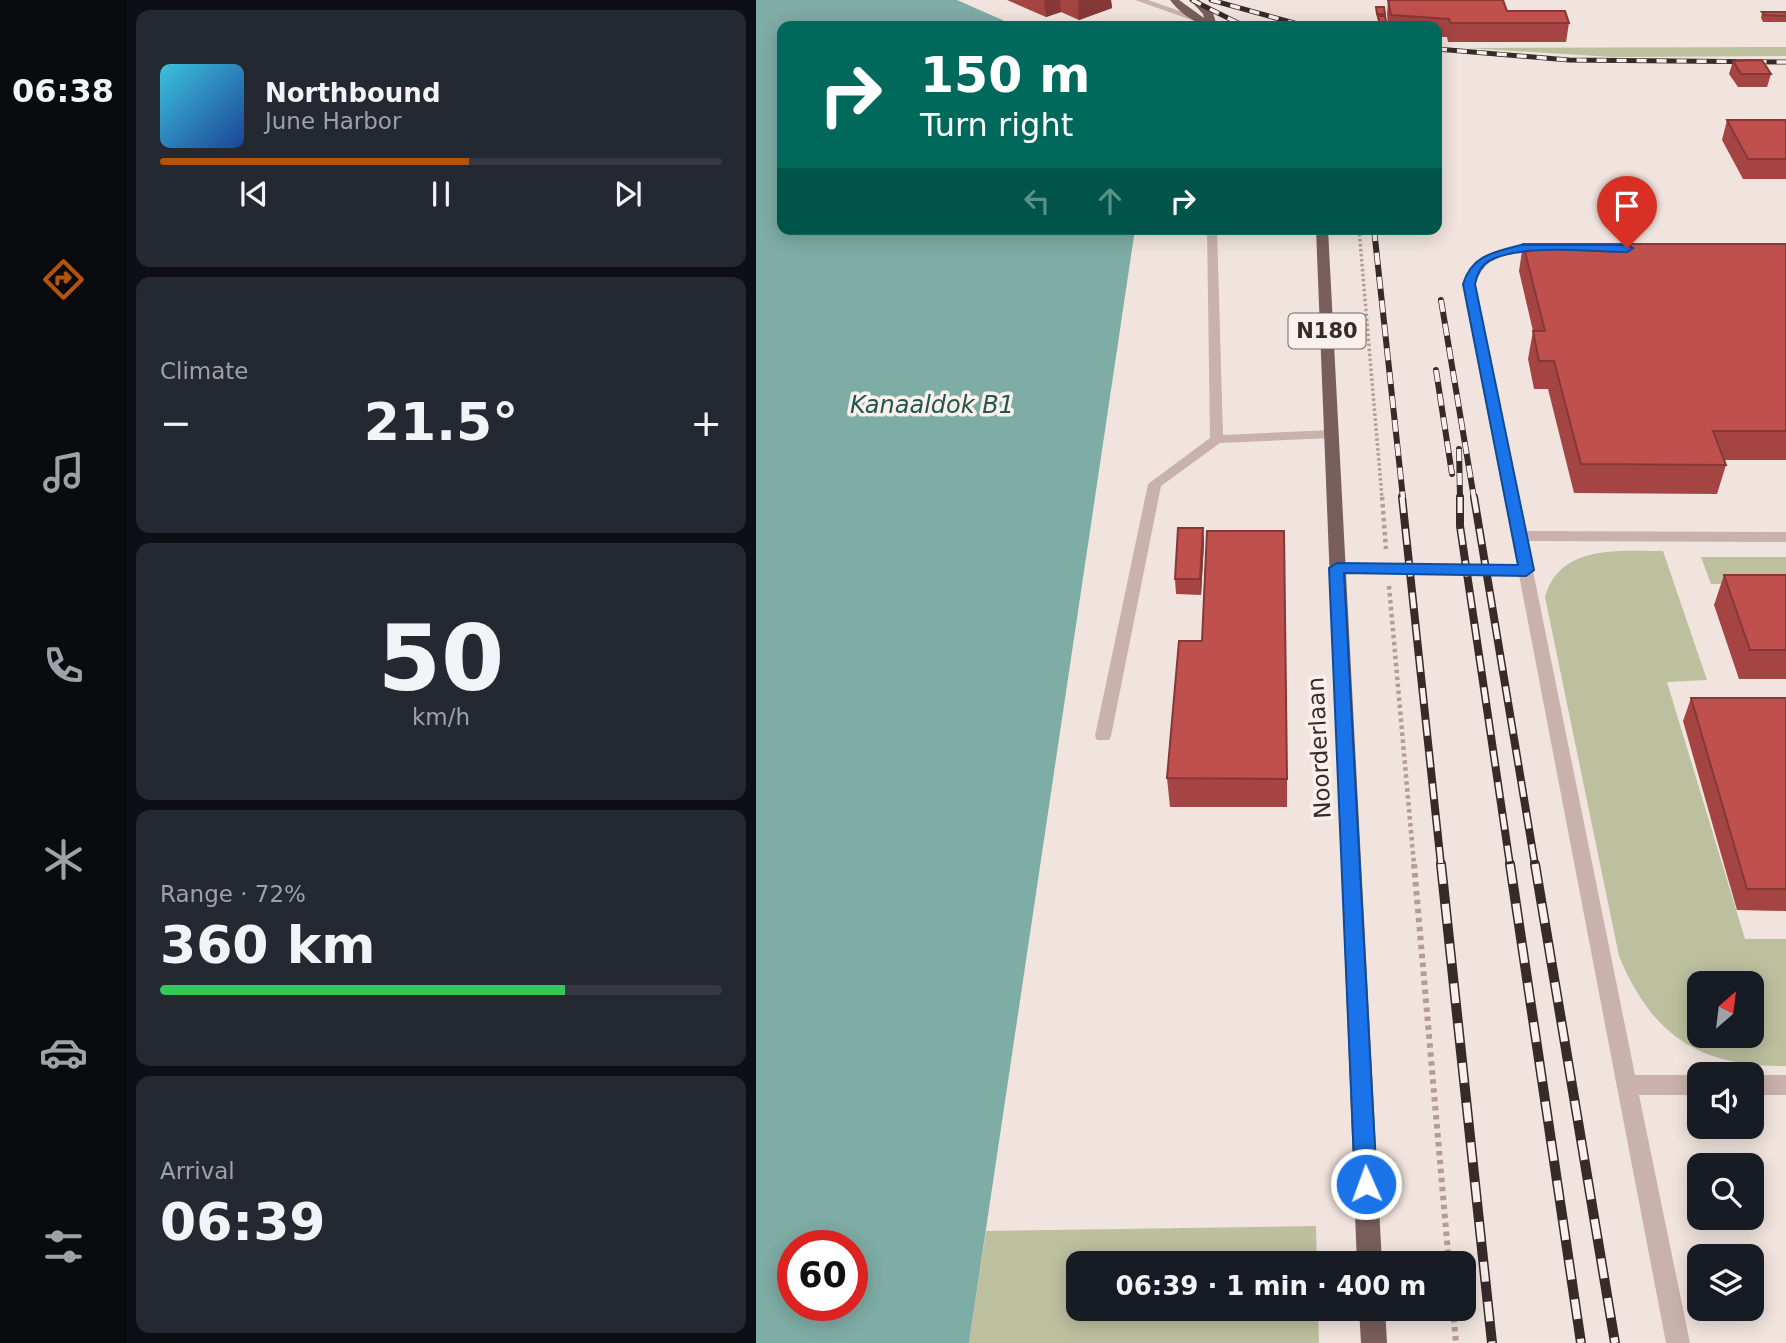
<!DOCTYPE html>
<meta charset="utf-8">
<style>
body{margin:0;font-family:"DejaVu Sans",sans-serif;background:#242831;color:#f1f3f6;height:100vh;display:flex;flex-direction:column;font-size:26px;white-space:nowrap}
*{box-sizing:border-box;margin:0}
p{font-size:23px;color:#9ea1a6}
.icon{flex:none;width:38px;height:38px;fill:none;stroke:currentColor;stroke-width:2;stroke-linecap:round;stroke-linejoin:round}
.map{position:relative;flex:1;overflow:hidden}
.details{display:flex;flex-direction:column;gap:10px;padding:10px;background:#0d0f14;width:630px}
.details>*{flex:none}
.guide{position:absolute;left:21px;top:21px;width:665px;height:214px;border-radius:14px;box-shadow:0 4px 18px #0003;background:#00695c;color:#fff;overflow:hidden}
.needle{width:46px;rotate:28deg}
.tools{position:absolute;left:931px;top:971px;display:grid;gap:14px}
.tools a{display:grid;place-items:center;width:77px;height:77px;border-radius:14px;background:#171b24;box-shadow:0 4px 18px #0003;font-size:35px}
.speed{position:absolute;left:21px;top:1230px;display:flex;gap:14px;font-size:35px;font-weight:700;text-align:center}
.speed>*{display:grid;place-content:center;width:91px;height:91px;border-radius:50%;background:#171b24;box-shadow:0 4px 18px #0003;line-height:1}
.speed .limit{border:10px solid #d22;background:#fff;color:#111}
.pin{position:absolute;display:grid;place-items:center;width:60px;height:60px;color:#fff;margin:-72px -30px;border-radius:50% 50% 50% 0;rotate:-45deg;box-shadow:0 0 7px #0007}
.pin .icon{rotate:45deg}
.me{position:absolute;width:77px;margin:-38px;rotate:358deg;stroke-linejoin:round;filter:drop-shadow(0 0 5px #0008)}
.turn{display:flex;align-items:center;gap:24px;height:147px;padding:0 28px;font-size:32px}
.turn .icon{width:91px;height:91px;stroke-width:2.5}
.turn b{display:block;font-size:49px;line-height:60px}
.lanes{display:flex;align-items:center;height:66px;padding:0 28px;background:#0003;justify-content:center;gap:35px;direction:ltr}
.lanes .off{opacity:.35}
.big{font-size:52px;font-weight:700;line-height:1.1}
.details .card{flex:1;display:flex;flex-direction:column;justify-content:center;gap:10px;min-width:0;padding:0 24px;border-radius:14px;background:#242831}
.details .dial{align-items:center;gap:0}
.dial b{font-size:91px;line-height:1}
.song{display:flex;align-items:center;gap:21px}
.cover{width:84px;height:84px;border-radius:10px;background:linear-gradient(135deg,hsl(190 70% 55%),hsl(220 70% 35%))}
.played{height:7px;border-radius:4px;background:linear-gradient(90deg,#b45309 55%,#363941 55%)}
.keys{display:flex;justify-content:space-around;direction:ltr}
.heat{display:flex;justify-content:space-between;align-items:center;font-size:38px;direction:ltr}
.charge{height:10px;border-radius:5px;background:linear-gradient(90deg,#34c759 72%,#363941 0)}
.trip{position:absolute;left:310px;top:1251px;width:410px;height:70px;border-radius:14px;background:#171b24;box-shadow:0 4px 18px #0003;font-weight:700;line-height:70px;text-align:center}
main{display:flex;flex:1;min-height:0}
.menu{display:flex;flex-direction:column;width:126px;justify-content:space-around;align-items:center;background:#090b0e;color:#9ea1a6}
.menu .icon{width:49px;height:49px}
.menu .on{color:#b45309}
.menu b{font-size:32px;color:#f1f3f6}
.map>svg:first-child{display:block}
</style>
<main>
<nav class="menu">
<b>06:38</b>
<svg class="icon on" aria-label="directions" viewBox="0 0 24 24"><path d="M12 3l9 9-9 9-9-9zM9 14v-3h6M13 9l2 2-2 2"/></svg>
<svg class="icon" aria-label="music" viewBox="0 0 24 24"><path d="M9 18V5l10-2v13"/><circle cx="6" cy="18" r="3"/><circle cx="16" cy="16" r="3"/></svg>
<svg class="icon" aria-label="phone" viewBox="0 0 24 24"><path d="M5 4h4l2 5-3 2q2 4 5 5l2-3 5 2v4C11 20 4 13 5 4z"/></svg>
<svg class="icon" aria-label="climate" viewBox="0 0 24 24"><path d="M12 3v18M4 7l16 10M4 17L20 7"/></svg>
<svg class="icon" aria-label="car" viewBox="0 0 24 24"><path d="M5 17H2v-5l4-1 3-4h7l3 4 3 1v5h-3M9 17h6M6 11h13"/><circle cx="7" cy="17" r="2"/><circle cx="17" cy="17" r="2"/></svg>
<svg class="icon" aria-label="filters" viewBox="0 0 24 24"><path d="M4 7h16M4 17h16"/><circle cx="9" cy="7" r="2"/><circle cx="15" cy="17" r="2"/></svg>
</nav>
<section class="details">
<div class="card">
<div class="song"><i class="cover"></i><div><b>Northbound</b><p>June Harbor</p></div></div>
<div class="played"></div>
<div class="keys"><svg class="icon" aria-label="previous" viewBox="0 0 24 24"><path d="M18 5L8 12l10 7zM5 5v14"/></svg><svg class="icon" aria-label="pause" viewBox="0 0 24 24"><path d="M8 5v14M16 5v14"/></svg><svg class="icon" aria-label="next" viewBox="0 0 24 24"><path d="M6 5l10 7-10 7zM19 5v14"/></svg></div>
</div>
<div class="card"><p>Climate</p>
<div class="heat"><a>−</a><b class="big">21.5°</b><a>+</a></div>
</div>
<div class="card dial"><b>50</b><p>km/h</p></div>
<div class="card"><p>Range · 72%</p><b class="big">360 km</b><div class="charge"></div></div>
<div class="card"><p>Arrival</p><b class="big">06:39</b></div>
</section>
<div class="map">
<svg width="1030" height="1343" viewBox="0 0 1030 1343">
<rect width="100%" height="100%" fill="#f1e4de"/>
<g fill="#bcc09f" fill-rule="evenodd">
<polygon points="1030,47 1030,56 856,57 710,48"/>
<path d="M907,551l44,129 -40,2 78,257h41v127c-86,1 -134,-30 -167,-110l-74,-359c14,-53 75,-46 118,-46zM943,984h53v52h-53z"/>
<polygon points="945,557 1030,557 1030,583 955,584"/>
<polygon points="560,1226 561,1263 322,1264 322,1309 562,1309 563,1343 213,1343 230,1231"/>
</g>
<path fill="#7eada5" fill-rule="evenodd" d="M0,0h201l59,26h-234v203h353l-166,1114h-213zM37,1246h59v60h-59z"/>
<g fill="none" stroke-linecap="round" stroke-linejoin="round">
<polyline stroke="#b59c95" stroke-width="3.5" stroke-dasharray="2.5 2.5" stroke-linecap="butt" points="603,229 626,498"/>
<g stroke="#b59c95" stroke-width="4.5" stroke-dasharray="3.5 3.5" stroke-linecap="butt">
<polyline points="626,497 630,549"/>
<polyline points="633,586 658,865"/>
</g>
<g stroke="#b59c95" stroke-width="6" stroke-dasharray="4.5 4.5" stroke-linecap="butt">
<polyline points="658,864 693,1264"/>
<polyline points="697,1309 700,1343"/>
</g>
<g fill="#c9b2ab" fill-rule="evenodd">
<polygon points="451,229 461,229 467,435 574,430 581,434 574,438 464,443 405,486 355,736 353,740 341,740 339,736 392,484 454,438"/>
<path d="M787,245l5,3 -1,2c-31,6 -58,-2 -72,34l50,247 261,1v10l-259,-1 108,534h64v20h-60l51,248h-24l-147,-768 -182,-2 -7,-5 7,-5 180,2 -54,-281c15,-35 46,-39 80,-39z"/>
<rect x="996" y="1075" width="34" height="20"/>
</g>
<polygon fill="#c9b2ab" fill-rule="evenodd" points="379,0 392,0 458,23 450,25"/>
<g fill="#785f5b" fill-rule="evenodd">
<path d="M414,0h9l25,18 -1,-4 -13,-14h9l14,13 4,13c-19,1 -36,-12 -47,-26z"/>
<polygon points="560,229 572,229 626,1264 601,1264"/>
<polygon points="603,1309 629,1309 631,1343 605,1343"/>
</g>
<defs>
<g id="rail-far3">
<polyline points="436,0 488,26"/>
<polyline points="455,0 549,26"/>
<polyline points="681,49 813,60 1030,62"/>
</g>
<g id="rail-far2">
<polyline points="618,229 647,498"/>
<polyline points="685,300 718,498"/>
<polyline points="680,370 696,474"/>
<polyline points="703,449 704,498"/>
</g>
<g id="rail-far1">
<polyline points="646,497 685,865"/>
<polyline points="704,497 704,526 754,865"/>
<polyline points="718,497 779,865"/>
</g>
<g id="rail">
<polyline points="685,864 736,1343"/>
<polyline points="754,864 825,1343"/>
<polyline points="779,864 859,1343"/>
</g>
</defs>
<use href="#rail-far3" stroke="#372b2a" stroke-width="5"/>
<use href="#rail-far2" stroke="#372b2a" stroke-width="6"/>
<use href="#rail-far1" stroke="#372b2a" stroke-width="8"/>
<use href="#rail" stroke="#372b2a" stroke-width="10"/>
<use href="#rail-far3" stroke="#f9efeb" stroke-width="3.5" stroke-dasharray="10" stroke-linecap="butt"/>
<use href="#rail-far2" stroke="#f9efeb" stroke-width="4.5" stroke-dasharray="12" stroke-linecap="butt"/>
<use href="#rail-far1" stroke="#f9efeb" stroke-width="5" stroke-dasharray="16" stroke-linecap="butt"/>
<use href="#rail" stroke="#f9efeb" stroke-width="7" stroke-dasharray="20" stroke-linecap="butt"/>
</g>
<g fill="#a54543">
<polygon points="251,0 355,0 356,8 323,20 305,12 290,17"/>
<polygon points="632,0 747,0 751,11 813,23 810,42 692,42 691,37 681,37 681,26 632,26 631,14"/>
<polygon points="620,7 628,7 631,26 622,26 622,20 620,14"/>
<polygon points="1006,12 1030,12 1030,22 1007,22 1005,18"/>
<polygon points="977,61 1015,74 1011,87 982,87 973,74"/>
<polygon points="971,120 1030,120 1030,179 987,179 966,140"/>
<polygon points="767,244 1030,244 1030,460 969,460 970,465 961,494 818,493 792,389 778,389 772,359 777,331 763,271"/>
<polygon points="447,528 448,543 445,595 420,594 419,579"/>
<polygon points="968,575 1030,575 1030,679 983,679 958,605"/>
<polygon points="446,641 531,779 531,807 414,807 411,778"/>
<polygon points="935,698 1030,698 1030,911 981,910 927,721"/>
</g>
<g fill="#863837">
<polygon points="288,0 304,0 305,12 290,17"/>
<polygon points="326,0 355,0 356,8 323,20 322,1"/>
<polygon points="447,528 448,543 445,595 444,579"/>
</g>
<g fill="#c0504e" stroke="#863837" stroke-width="2">
<polygon points="632,0 747,0 751,11 809,11 813,23 694,23 693,19 635,15"/>
<polygon points="620,7 628,7 629,14 621,14"/>
<polygon points="1006,12 1030,12 1030,16 1009,15"/>
<polygon points="622,16 629,16 631,26 624,26"/>
<polygon points="1006,60 1015,74 985,74 977,61"/>
<polygon points="971,120 1030,120 1030,159 992,159"/>
<polygon points="767,244 1030,244 1030,431 957,431 970,465 825,464 798,361 783,361 777,331 789,331"/>
<polygon points="422,528 447,528 444,579 419,579"/>
<polygon points="451,531 528,531 531,779 411,778 423,641 446,641"/>
<polygon points="968,575 1030,575 1030,650 994,650"/>
<polygon points="935,698 1030,698 1030,889 991,889"/>
</g>
<path fill="#1a73e8" stroke="#114b97" stroke-width="2" d="M765,245h106l6,3 -6,4c-38,0 -105,-9 -138,9 -9,5 -12,14 -14,23l59,286 -8,6 -182,-3 33,611 -3,7 -8,3 -7,-3 -4,-7 -26,-616 8,-5 181,2 -55,-281c9,-29 31,-32 58,-39z"/>
<g text-anchor="middle" dominant-baseline="central" stroke-width="7" stroke-linejoin="round" paint-order="stroke">
<rect fill="#f9efeb" stroke="#716664" stroke-width="2" x="532.5" y="313.5" width="77" height="35" rx="5"/>
<g font-size="21" font-weight="bold" fill="#372b2a">
<text x="571" y="331">N180</text>
</g>
<g font-size="23" fill="#372b2a" stroke="#f9efeb">
<text transform="translate(563 748) rotate(-93)">Noorderlaan</text>
</g>
<g font-size="24" font-style="italic" fill="#21574f" stroke="#f9efeb">
<text x="176" y="405">Kanaaldok B1</text>
</g>
</g>
</svg>
<div class="tools">
<a><svg class="needle" viewBox="-14 -14 28 28"><path d="M0-13l5 13h-10z" fill="#e53935"/><path d="M0 13l5-13h-10z" fill="#9ea1a6"/></svg></a>
<a><svg class="icon" aria-label="sound" viewBox="0 0 24 24"><path d="M4 9h4l5-4v14l-5-4H4zM17 9q2 3 0 6"/></svg></a>
<a><svg class="icon" aria-label="search" viewBox="0 0 24 24"><circle cx="10" cy="10" r="6"/><path d="M15 15l6 6"/></svg></a>
<a><svg class="icon" aria-label="layers" viewBox="0 0 24 24"><path d="M12 4l9 5-9 5-9-5zM3 14l9 5 9-5"/></svg></a>
</div>
<div class="speed"><div class="limit">60</div></div>
<div class="pin" style="left:871px;top:248px;background:#d93025"><svg class="icon" aria-label="arrive" viewBox="0 0 24 24"><path d="M6 21V4h12l-3 4 3 4H6"/></svg></div>
<svg class="me" style="left:610px;top:1184px" viewBox="-20 -20 40 40"><circle r="17" fill="#1a73e8" stroke="#fff" stroke-width="3"/><path d="M0-11L8 9 0 5-8 9z" fill="#fff"/></svg>
<div class="trip">06:39 · 1 min · 400 m</div>
<div class="guide">
<div class="turn"><svg class="icon" aria-label="right" viewBox="0 0 24 24"><path d="M7 20v-9h11M14 6l5 5-5 5"/></svg><div><b>150 m</b>Turn right</div></div>
<div class="lanes"><svg class="icon off" aria-label="left" viewBox="0 0 24 24"><path d="M17 20v-9H6M10 6l-5 5 5 5"/></svg><svg class="icon off" aria-label="ahead" viewBox="0 0 24 24"><path d="M12 20V5M6 11l6-6 6 6"/></svg><svg class="icon" aria-label="right" viewBox="0 0 24 24"><path d="M7 20v-9h11M14 6l5 5-5 5"/></svg></div>
</div>
</div>
</main>
